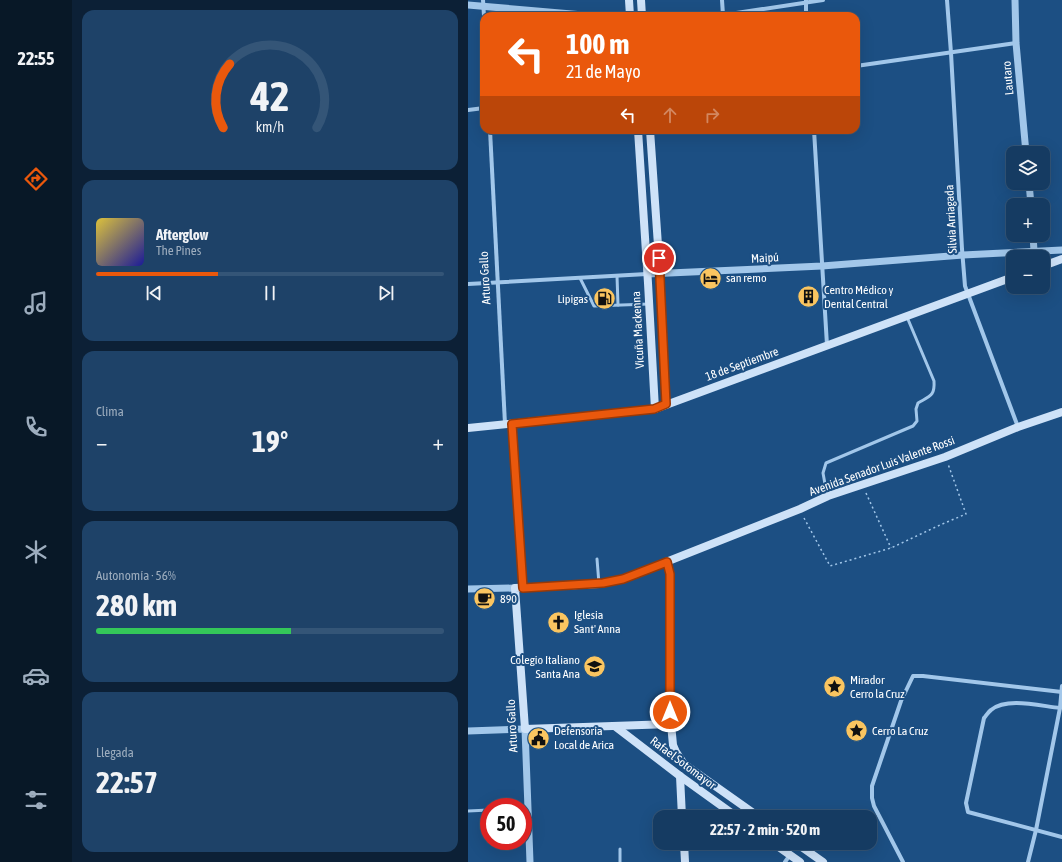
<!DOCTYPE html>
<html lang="es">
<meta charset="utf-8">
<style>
body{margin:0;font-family:"Asap Condensed",sans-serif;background:#1e4268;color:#f1f3f6;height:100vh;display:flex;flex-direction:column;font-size:15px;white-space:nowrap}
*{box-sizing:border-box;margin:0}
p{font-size:13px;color:#9dadbe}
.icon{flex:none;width:22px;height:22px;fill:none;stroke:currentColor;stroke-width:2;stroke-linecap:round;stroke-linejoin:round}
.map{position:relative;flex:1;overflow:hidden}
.side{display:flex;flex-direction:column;gap:10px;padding:10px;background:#0c2036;width:396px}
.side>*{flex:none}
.top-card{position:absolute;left:12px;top:12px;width:380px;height:122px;border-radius:12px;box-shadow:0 4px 16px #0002,0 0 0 1px #345577;background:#ea580c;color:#fff;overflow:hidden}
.fabs{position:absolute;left:538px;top:146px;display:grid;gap:8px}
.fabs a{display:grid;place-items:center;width:44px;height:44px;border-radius:8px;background:#153b62;box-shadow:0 4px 16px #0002,0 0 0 1px #345577;font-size:20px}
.speed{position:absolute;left:12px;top:798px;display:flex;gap:8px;font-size:20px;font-weight:700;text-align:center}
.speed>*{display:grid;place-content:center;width:52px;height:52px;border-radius:50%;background:#153b62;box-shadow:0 4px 16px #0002,0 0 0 1px #345577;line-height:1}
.speed .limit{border:6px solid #d22;background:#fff;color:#111}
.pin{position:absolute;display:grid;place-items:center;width:34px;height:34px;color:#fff;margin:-17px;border:2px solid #fff;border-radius:50%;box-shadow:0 1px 4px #0007}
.me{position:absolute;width:44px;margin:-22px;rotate:0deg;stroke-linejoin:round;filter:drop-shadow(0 0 3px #0008)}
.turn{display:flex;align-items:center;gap:14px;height:84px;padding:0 20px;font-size:18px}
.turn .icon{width:52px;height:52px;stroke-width:2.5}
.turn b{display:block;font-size:28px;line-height:34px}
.lanes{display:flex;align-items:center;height:38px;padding:0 20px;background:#0003;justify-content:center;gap:20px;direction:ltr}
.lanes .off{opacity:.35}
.big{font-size:30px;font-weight:700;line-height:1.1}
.side .widget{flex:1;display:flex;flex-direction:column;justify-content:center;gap:6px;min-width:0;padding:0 14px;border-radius:12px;background:#1e4268}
.side .dial{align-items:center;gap:0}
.dial svg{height:104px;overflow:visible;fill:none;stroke:#345577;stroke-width:7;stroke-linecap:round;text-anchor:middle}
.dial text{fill:#f1f3f6;stroke:none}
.song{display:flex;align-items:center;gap:12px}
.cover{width:48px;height:48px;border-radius:6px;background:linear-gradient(135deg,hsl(50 70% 55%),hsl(240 70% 35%))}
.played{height:4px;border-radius:2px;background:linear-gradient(90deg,#ea580c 35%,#345577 35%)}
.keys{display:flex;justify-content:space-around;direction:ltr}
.heat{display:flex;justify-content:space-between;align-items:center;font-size:22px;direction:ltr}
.charge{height:6px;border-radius:3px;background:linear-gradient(90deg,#34c759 56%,#345577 0)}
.trip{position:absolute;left:185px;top:810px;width:224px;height:40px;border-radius:12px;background:#153b62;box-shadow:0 4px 16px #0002,0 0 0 1px #345577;font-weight:700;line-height:40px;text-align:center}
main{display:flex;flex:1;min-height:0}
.tabs{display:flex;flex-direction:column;width:72px;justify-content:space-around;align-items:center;background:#081827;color:#9dadbe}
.tabs .icon{width:28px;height:28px}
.tabs .current{color:#ea580c}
.tabs b{font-size:18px;color:#f1f3f6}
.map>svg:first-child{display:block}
</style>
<main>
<nav class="tabs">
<b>22:55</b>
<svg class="icon current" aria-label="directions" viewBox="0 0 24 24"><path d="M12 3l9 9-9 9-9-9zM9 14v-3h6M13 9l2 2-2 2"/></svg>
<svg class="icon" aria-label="music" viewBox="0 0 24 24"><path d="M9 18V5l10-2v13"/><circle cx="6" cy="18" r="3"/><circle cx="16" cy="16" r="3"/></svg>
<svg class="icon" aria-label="phone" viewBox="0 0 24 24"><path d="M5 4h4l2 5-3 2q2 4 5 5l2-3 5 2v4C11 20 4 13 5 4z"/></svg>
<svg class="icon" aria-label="climate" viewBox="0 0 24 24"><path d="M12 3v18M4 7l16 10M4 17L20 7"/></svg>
<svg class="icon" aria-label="car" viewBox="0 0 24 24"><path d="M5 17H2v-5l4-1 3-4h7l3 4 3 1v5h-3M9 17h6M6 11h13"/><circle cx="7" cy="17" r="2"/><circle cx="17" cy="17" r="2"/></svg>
<svg class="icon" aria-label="filters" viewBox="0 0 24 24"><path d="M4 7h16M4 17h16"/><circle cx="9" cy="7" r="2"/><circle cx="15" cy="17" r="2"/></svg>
</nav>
<section class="side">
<div class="widget dial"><svg viewBox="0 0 100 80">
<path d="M14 69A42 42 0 1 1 86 69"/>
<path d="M14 69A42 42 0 0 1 19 20" stroke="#ea580c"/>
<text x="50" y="56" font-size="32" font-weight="700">42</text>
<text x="50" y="72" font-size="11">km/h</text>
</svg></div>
<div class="widget">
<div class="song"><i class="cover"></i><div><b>Afterglow</b><p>The Pines</p></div></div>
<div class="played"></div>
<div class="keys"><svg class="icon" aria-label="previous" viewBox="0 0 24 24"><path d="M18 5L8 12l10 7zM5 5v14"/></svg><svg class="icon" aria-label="pause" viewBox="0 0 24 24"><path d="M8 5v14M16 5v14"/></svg><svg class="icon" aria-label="next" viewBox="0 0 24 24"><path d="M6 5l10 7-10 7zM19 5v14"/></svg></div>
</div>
<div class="widget"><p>Clima</p>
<div class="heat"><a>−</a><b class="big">19°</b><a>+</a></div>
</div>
<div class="widget"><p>Autonomía · 56%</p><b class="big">280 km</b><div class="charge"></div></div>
<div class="widget"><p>Llegada</p><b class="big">22:57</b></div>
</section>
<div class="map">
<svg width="594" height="862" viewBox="0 0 594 862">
<rect width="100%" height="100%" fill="#1c4f83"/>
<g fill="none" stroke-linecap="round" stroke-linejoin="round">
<g stroke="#a2c7ea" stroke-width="1.5" stroke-dasharray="2 3" stroke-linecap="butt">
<polyline points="398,493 423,548"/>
<polyline points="336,518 362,566 423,548 472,525 498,514 480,464"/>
</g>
<g stroke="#a2c7ea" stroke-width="3">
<polyline points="149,276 150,305"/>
<polyline points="112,278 126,306 181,304"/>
<path d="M359,495l-4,-22 3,-10 87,-37 4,-5 -1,-12 2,-6c12,-7 17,-7 16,-22l-27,-64"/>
<polyline points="129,559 131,584"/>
<polyline points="0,811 21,810"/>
<polyline points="152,849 152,862"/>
</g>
<g stroke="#a2c7ea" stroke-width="4">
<polyline points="15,0 16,16"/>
<polyline points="254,0 255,15"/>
<polyline points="338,0 338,16"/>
<polyline points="479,0 483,53 494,249 497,286 550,427"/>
<polyline points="243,16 255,15 355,0"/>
<polyline points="388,66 548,43"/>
<polyline points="0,110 16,108"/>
<polyline points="22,130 37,424"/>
<polyline points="346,130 359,345"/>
<polyline points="0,284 179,274"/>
<path d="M592,708c-20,-2 -53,-11 -69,2 -3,2 -5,6 -7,8l-18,85 2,9 94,25"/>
<polyline points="317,862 322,855"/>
<polyline points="435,862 406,806 404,798 404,786 433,701 445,676 455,676 594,692"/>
<polyline points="560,862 568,830 592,708 594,686"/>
</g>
<g stroke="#a2c7ea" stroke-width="7">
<polyline points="547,0 548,43 558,153"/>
<polyline points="0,5 127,16"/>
<polyline points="561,183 563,205"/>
<polyline points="565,257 566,251 565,235"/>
<polyline points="179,274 354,266 495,255 594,250"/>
<polyline points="0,589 47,588"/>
<polyline points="0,731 57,729 62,862"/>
</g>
<g stroke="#cee2f8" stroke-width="8">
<polyline points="161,0 162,16"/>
<polyline points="173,0 174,16"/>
<polyline points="170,130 180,283 187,409"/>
<polyline points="182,130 192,274 198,404"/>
<polyline points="575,266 594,259"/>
<polyline points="44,424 55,588"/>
<polyline points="0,428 187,409 545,277"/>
<polyline points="199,562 202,574 203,724 205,745 208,752 216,764 291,817"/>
<polyline points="203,724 57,729 47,588 131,584 155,579 332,509 360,496 477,457 550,427 594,412"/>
<polyline points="148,727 212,776 269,817"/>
<polyline points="212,776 214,817"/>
<polyline points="216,843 217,862"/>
<polyline points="305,843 332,862"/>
<polyline points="328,843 355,862"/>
</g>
</g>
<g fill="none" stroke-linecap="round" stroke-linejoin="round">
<defs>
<polyline id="route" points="191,258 198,404 186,409 44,424 55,588 135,583 155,579 199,562 202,574 202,712"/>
</defs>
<use href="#route" stroke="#983908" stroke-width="10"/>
<use href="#route" stroke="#ea580c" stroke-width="7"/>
</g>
<defs>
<symbol id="hotel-disc" viewBox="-11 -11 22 22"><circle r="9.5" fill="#fac560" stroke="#1c4f83"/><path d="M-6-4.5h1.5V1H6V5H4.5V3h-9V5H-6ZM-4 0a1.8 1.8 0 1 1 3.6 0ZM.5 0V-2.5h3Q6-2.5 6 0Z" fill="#111"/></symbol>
<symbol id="building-disc" viewBox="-11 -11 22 22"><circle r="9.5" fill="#fac560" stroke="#1c4f83"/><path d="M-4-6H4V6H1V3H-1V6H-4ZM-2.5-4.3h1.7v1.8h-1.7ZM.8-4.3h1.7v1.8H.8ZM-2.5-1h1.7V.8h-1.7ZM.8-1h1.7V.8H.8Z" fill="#111"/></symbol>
<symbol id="fuel-disc" viewBox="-11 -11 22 22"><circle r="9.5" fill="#fac560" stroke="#1c4f83"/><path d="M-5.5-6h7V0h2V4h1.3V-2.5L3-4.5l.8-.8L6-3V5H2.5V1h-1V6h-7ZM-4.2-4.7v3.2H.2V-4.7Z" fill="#111"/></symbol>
<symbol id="cafe-disc" viewBox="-11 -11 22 22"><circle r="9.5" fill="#fac560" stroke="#1c4f83"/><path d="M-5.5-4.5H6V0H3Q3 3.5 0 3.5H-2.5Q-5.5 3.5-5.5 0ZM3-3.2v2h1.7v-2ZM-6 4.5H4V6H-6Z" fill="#111"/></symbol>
<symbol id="church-disc" viewBox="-11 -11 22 22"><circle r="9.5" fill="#fac560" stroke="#1c4f83"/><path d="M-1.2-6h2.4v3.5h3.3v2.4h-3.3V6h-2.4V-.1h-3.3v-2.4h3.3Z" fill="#111"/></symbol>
<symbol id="school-disc" viewBox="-11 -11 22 22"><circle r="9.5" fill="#fac560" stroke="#1c4f83"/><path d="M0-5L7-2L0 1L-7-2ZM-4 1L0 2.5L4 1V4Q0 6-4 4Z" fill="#111"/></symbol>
<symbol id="sight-disc" viewBox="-11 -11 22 22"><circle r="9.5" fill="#fac560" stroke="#1c4f83"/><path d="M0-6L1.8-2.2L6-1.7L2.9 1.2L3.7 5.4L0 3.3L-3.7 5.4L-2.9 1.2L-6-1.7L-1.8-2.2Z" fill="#111"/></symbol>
<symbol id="civic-disc" viewBox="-11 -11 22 22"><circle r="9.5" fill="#fac560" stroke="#1c4f83"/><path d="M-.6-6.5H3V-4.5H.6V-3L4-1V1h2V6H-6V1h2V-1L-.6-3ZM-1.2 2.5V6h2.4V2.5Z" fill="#111"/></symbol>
</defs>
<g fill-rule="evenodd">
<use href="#hotel-disc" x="230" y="266" width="25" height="25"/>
<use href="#building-disc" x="328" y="284" width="25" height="25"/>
<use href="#fuel-disc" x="124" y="286" width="25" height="25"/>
<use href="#cafe-disc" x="4" y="586" width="25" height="25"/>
<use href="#church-disc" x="78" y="610" width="25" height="25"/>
<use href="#school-disc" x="114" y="654" width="25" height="25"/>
<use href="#sight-disc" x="354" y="674" width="25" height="25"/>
<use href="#sight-disc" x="376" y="718" width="25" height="25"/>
<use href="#civic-disc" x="58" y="726" width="25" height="25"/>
</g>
<g text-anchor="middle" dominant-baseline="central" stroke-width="4" stroke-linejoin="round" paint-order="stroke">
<g font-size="12" fill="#fff" stroke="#1c4f83">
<text transform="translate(540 78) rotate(-95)">Lautaro</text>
<text transform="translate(483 219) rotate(-93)">Silvia Arriagada</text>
<text transform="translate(297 258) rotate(-3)">Maipú</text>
<text transform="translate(17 278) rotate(-93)">Arturo Gallo</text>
<text transform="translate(170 330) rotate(-93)">Vicuña Mackenna</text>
<text transform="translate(274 364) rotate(-20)">18 de Septiembre</text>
<text transform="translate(414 466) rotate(-20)">Avenida Senador Luis Valente Rossi</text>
<text transform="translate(44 726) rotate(-93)">Arturo Gallo</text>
<text transform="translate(215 763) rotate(37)">Rafael Sotomayor</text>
</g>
<g font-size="12" fill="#fff" stroke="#1c4f83" text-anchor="start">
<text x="258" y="278">san remo</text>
<text x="356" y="290">Centro Médico y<tspan x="356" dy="14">Dental Central</tspan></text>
<text x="120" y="299" text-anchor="end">Lipigas</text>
<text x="32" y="599">890</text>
<text x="106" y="615">Iglesia<tspan x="106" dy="14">Sant' Anna</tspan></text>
<text x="112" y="660" text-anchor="end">Colegio Italiano<tspan x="112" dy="14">Santa Ana</tspan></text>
<text x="382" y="680">Mirador<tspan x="382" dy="14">Cerro la Cruz</tspan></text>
<text x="86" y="731">Defensoría<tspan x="86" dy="14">Local de Arica</tspan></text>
<text x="404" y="731">Cerro La Cruz</text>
</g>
</g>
</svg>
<div class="fabs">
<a><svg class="icon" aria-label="layers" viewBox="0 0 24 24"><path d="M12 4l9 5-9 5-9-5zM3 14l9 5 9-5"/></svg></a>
<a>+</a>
<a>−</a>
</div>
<div class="speed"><div class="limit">50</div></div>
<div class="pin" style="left:191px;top:258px;background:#d93025"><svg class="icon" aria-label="arrive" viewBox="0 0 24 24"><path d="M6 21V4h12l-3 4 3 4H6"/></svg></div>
<svg class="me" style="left:202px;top:712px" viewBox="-20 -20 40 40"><circle r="17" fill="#ea580c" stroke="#fff" stroke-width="3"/><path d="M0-11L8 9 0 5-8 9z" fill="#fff"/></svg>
<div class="trip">22:57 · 2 min · 520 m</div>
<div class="top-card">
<div class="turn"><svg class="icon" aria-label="left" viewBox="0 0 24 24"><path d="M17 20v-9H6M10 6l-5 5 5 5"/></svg><div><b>100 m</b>21 de Mayo</div></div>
<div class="lanes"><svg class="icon" aria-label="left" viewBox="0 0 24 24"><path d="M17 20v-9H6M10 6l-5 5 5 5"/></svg><svg class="icon off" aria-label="ahead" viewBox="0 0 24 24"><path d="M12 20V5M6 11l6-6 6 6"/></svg><svg class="icon off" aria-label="right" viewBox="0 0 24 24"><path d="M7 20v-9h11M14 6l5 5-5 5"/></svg></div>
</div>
</div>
</main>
